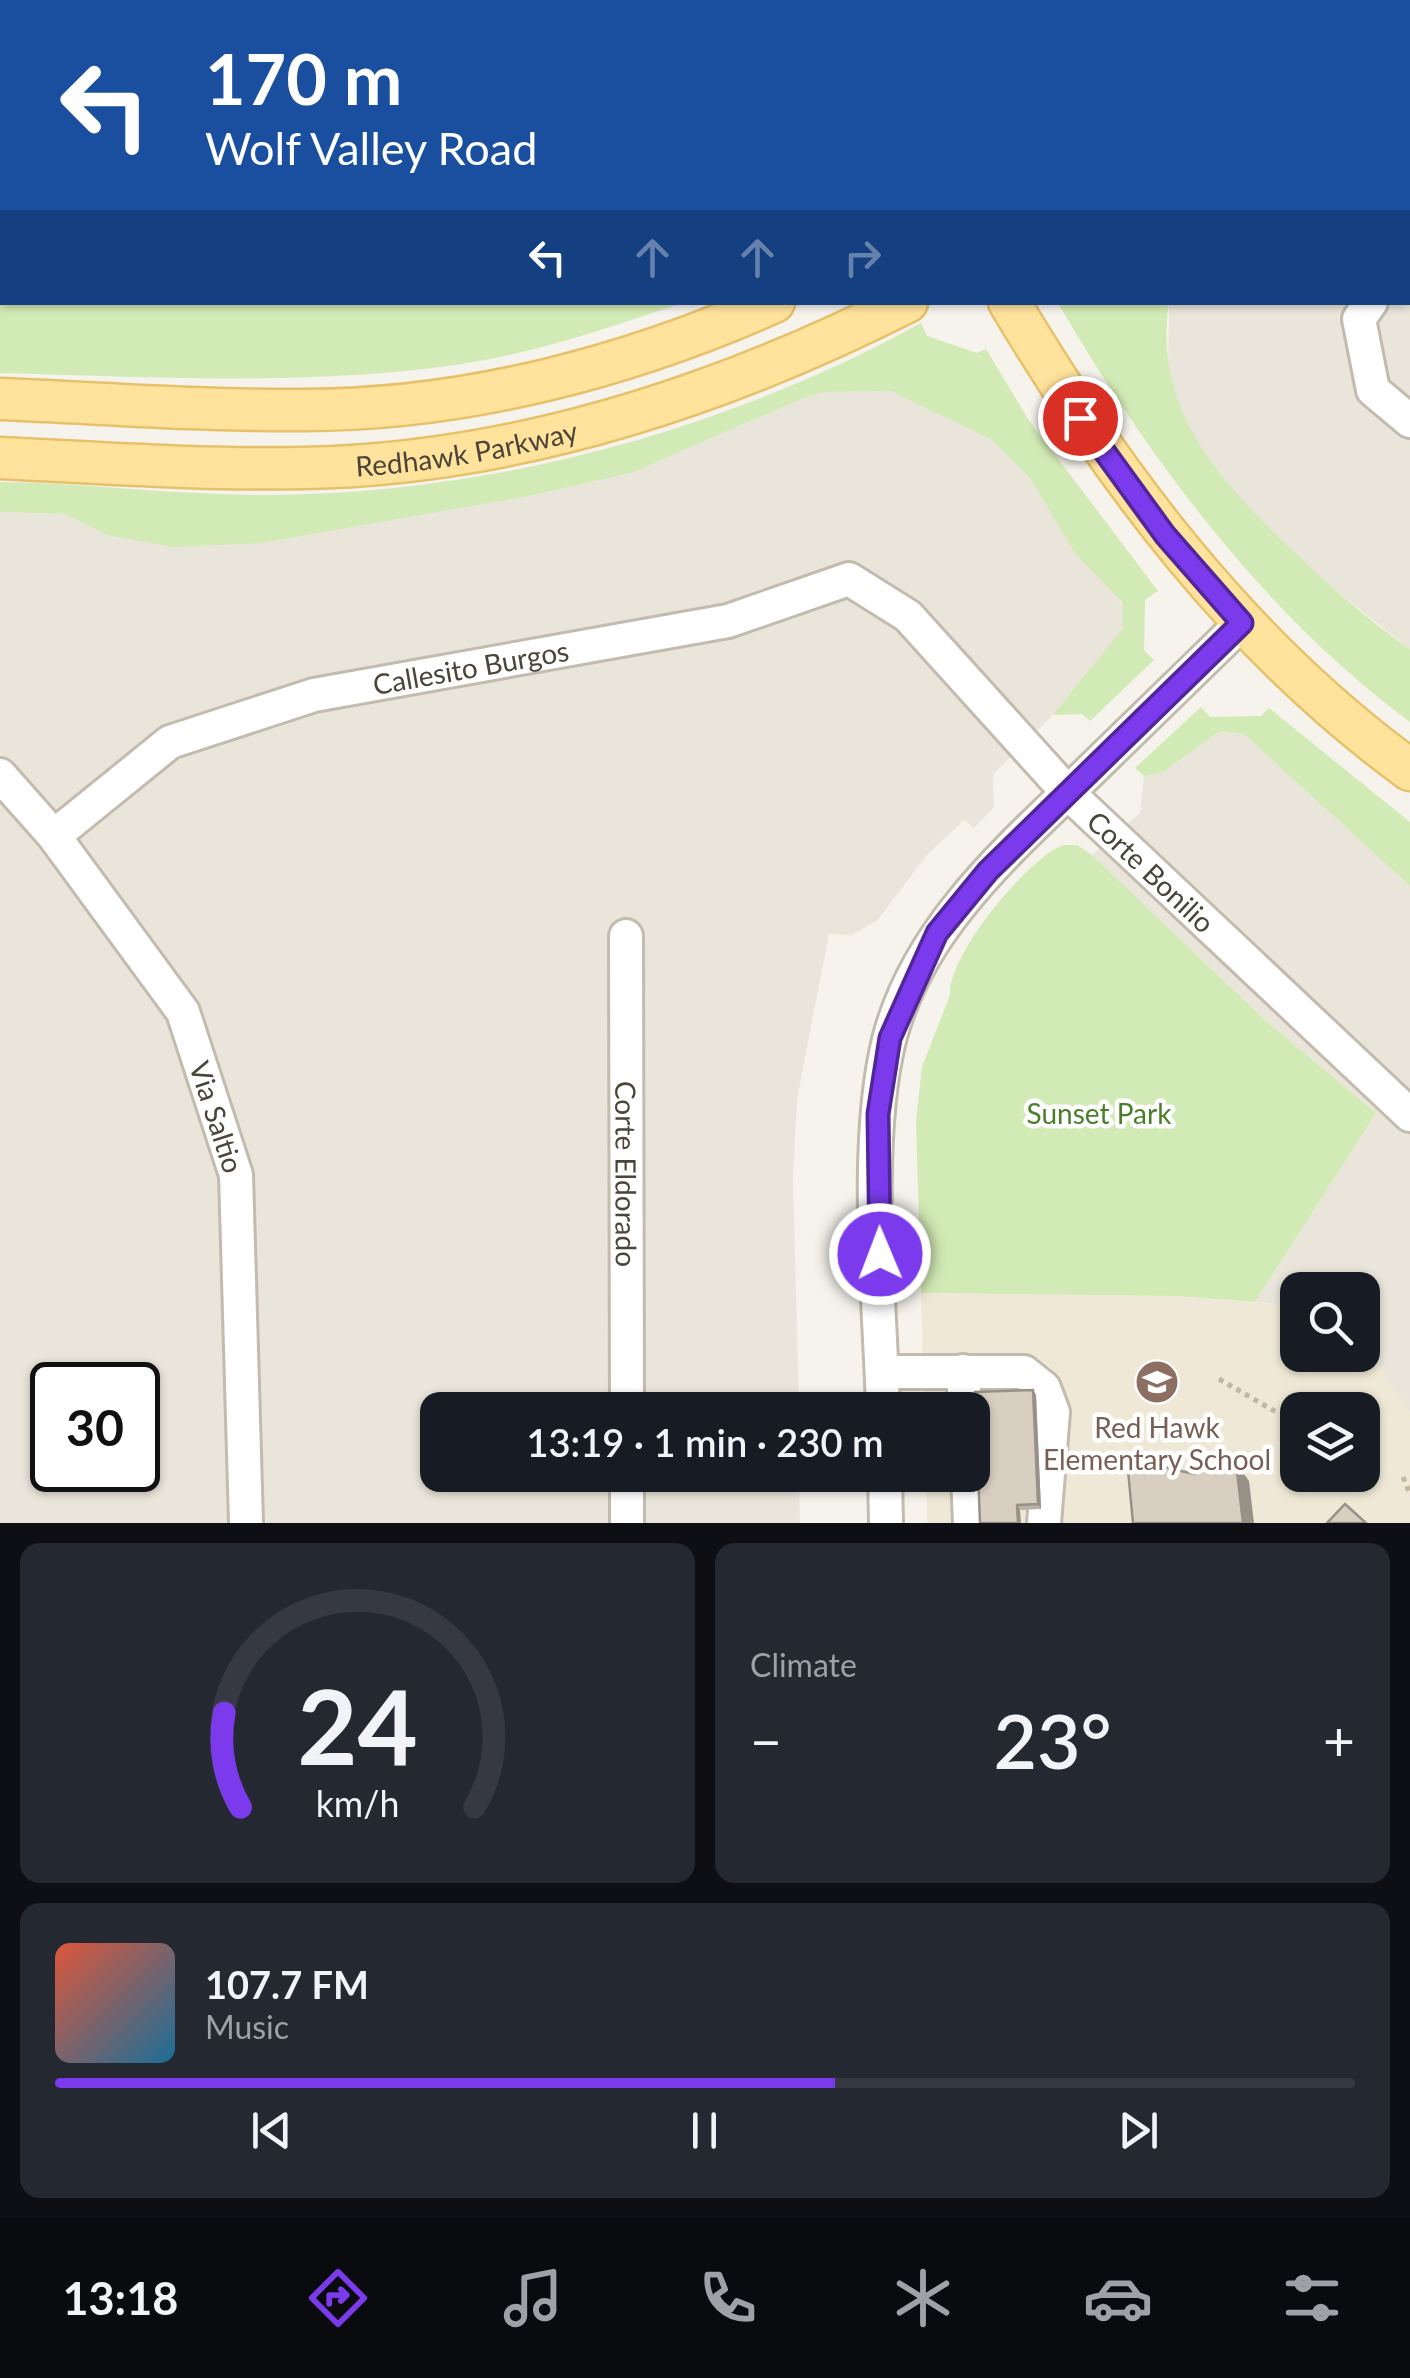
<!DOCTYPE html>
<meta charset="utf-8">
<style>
body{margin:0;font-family:Lato,sans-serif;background:#242831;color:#f1f3f6;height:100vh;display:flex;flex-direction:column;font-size:38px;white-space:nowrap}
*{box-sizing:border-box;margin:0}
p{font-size:32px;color:#9ea1a6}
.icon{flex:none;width:55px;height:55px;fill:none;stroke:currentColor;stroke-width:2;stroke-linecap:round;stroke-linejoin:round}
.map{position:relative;height:1523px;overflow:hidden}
.side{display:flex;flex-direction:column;gap:20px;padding:20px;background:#0d0f14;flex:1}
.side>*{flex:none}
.hud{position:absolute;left:0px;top:0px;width:1410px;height:305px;box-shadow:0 2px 8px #0004;background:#1a4fa0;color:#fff;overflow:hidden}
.fabs{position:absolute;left:1280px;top:1272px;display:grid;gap:20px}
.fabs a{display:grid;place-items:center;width:100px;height:100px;border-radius:20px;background:#171b24;box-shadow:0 2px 8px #0004;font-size:50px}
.speed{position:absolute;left:30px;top:1362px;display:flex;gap:20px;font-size:50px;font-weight:700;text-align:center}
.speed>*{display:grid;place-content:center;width:130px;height:130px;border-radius:50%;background:#171b24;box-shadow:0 2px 8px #0004;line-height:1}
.speed .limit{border:5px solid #111;border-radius:15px;background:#fff;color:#111}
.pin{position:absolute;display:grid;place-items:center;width:85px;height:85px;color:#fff;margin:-42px;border:5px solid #fff;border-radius:50%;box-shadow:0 2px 10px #0007}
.me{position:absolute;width:110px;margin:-55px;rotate:359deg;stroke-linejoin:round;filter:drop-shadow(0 0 8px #0008)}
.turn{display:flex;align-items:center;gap:35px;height:210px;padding:0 40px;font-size:45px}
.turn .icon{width:130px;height:130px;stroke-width:2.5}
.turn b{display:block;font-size:70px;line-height:85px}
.lanes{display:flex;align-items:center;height:95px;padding:0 40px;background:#0003;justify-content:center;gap:50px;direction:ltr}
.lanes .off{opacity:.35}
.big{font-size:75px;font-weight:600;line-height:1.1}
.side .tile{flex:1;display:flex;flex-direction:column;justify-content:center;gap:15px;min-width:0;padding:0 35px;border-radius:20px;background:#242831}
.side .dial{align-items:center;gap:0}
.dial svg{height:260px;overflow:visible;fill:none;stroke:#363941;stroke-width:7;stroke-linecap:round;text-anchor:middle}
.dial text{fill:#f1f3f6;stroke:none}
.song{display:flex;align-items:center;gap:30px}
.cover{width:120px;height:120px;border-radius:15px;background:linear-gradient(135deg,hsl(10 70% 55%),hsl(200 70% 35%))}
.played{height:10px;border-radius:5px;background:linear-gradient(90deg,#7c3aed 60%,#363941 60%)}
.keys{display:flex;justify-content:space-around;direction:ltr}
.heat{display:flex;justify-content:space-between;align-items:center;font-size:55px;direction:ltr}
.side .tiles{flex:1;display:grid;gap:20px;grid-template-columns:1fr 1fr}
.tile:last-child{grid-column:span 2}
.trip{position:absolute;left:420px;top:1392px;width:570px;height:100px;border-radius:20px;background:#171b24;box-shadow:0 2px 8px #0004;font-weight:600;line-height:100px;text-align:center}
.dock{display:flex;height:160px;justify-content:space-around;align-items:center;background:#090b0e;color:#9ea1a6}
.dock .icon{width:70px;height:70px}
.dock .selected{color:#7c3aed}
.dock b{font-size:45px;color:#f1f3f6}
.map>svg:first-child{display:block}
</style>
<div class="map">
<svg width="1410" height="1523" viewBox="0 0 1410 1523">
<rect width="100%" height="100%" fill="#f6f3ec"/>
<g fill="#eae5da" fill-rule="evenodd">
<polygon points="0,0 989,0 2,2 2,113"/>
<polygon points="1361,0 1410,0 1410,649 1325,582 1244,505 1193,438 1177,403 1168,367 1169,303 1408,302 1408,2"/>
<path d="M891,391l101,49 38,38 44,74 41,39 11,23 -3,14 -13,19 -57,68 -60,59 1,33 -20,21 -10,-8 -38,36 -49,65 -26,14 -22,-1 -32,165 -4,80 6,231h-361v65h361l1,48h-800v-1011l65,2 29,15 440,-34 97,-22 170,-74 22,-7zM52,1385h86v85h-86z"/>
<polygon points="1220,731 1245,734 1410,886 1410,1413 1363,1342 1362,1290 1298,1290 1297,1306 1255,1302 1376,1113 1266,1021 1092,855 1140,813 1144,776 1162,773"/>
</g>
<path fill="#efe8d6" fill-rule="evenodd" d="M921,1293l255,3 121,10 1,49h64l1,-13 47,71v110h-483l-1,-48h46v-65h-48zM1298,1410h64v65h-64z"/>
<g fill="#d2eab5">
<path d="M0,89l2,213 680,1c-74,25 -149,51 -227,62 -149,21 -304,12 -455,8z"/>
<path d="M1058,303h111c-17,106 52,179 124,248 37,35 75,69 117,98v73c-147,-109 -261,-263 -352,-419z"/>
<path d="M921,323l6,13 50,17 9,-4 42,70 130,172 -13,9 -1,50 10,10 -64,61 -8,-7 -29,1 70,-87 -1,-26 -48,-50 -44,-74 -38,-38 -101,-49 -68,1 -22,7 -170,74 -97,22 -273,48 -88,4 -66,-12 -42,-21 -65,-2v-30c91,1 182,14 273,13 223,-2 454,-65 648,-172z"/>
<polygon points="1201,707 1210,717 1261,716 1269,708 1410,822 1410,886 1244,734 1220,731 1162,773 1144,776 1135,768"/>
<path d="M1063,845h14l15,10 174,166 110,92 -121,189 -79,-6 -255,-3 -5,-172 6,-54 28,-72c-3,-39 77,-136 113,-150z"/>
</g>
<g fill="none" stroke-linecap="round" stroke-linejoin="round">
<defs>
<g id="minor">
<polyline points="563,0 564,2"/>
<polyline points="209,2 209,0"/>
<polyline points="669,2 674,0"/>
<polyline points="1408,252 1410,248"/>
<polyline points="1371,302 1359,319 1373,390 1410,421"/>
<path id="s1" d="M0,775l54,61 129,176 53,163 10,348"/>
<path id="s2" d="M54,836l116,-94 144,-47 414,-74 121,-42 59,37 160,177 342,322"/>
<path id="s3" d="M626,936l1,474"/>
<polyline points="963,1371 965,1410"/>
<polyline points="882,1372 1024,1372 1044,1388 1053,1412 1044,1523"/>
<path d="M883,1410c-3,-111 -20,-264 6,-370 28,-110 117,-188 196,-264 52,-51 105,-102 157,-153"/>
<polyline points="627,1475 627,1523"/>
<polyline points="885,1475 886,1523"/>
<polyline points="968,1475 970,1523"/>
</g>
<g id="major">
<polyline points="1199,2 1201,0"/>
<polyline points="1287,2 1289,0"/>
<path d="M1009,302c107,179 231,344 401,468"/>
<path d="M0,399c101,4 203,12 304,11 161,0 324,-43 470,-108"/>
<path id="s4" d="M0,458c101,5 203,12 304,10 212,-4 415,-71 603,-166"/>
</g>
</defs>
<use href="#minor" stroke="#c2bbae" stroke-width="38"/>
<use href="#major" stroke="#e6c16a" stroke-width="45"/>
<g stroke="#c4b79f" stroke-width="5" stroke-dasharray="5 5" stroke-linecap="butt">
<polyline points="1219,1379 1278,1413"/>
<polyline points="1403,1477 1410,1494"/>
</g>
<use href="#minor" stroke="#fff" stroke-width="32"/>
<use href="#major" stroke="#ffe39c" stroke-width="40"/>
</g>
<polygon fill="#bab2a6" points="1033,1390 1036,1395 1041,1509 1020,1510 980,1523"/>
<g fill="#979187">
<polygon points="1033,1390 1036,1395 1041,1509 1038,1504"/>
<polygon points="1236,1463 1249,1481 1254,1523 1243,1523"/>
<polygon points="1017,1505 1020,1510 1021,1523 1018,1523"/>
</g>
<g fill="#d8cfc1" stroke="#979187" stroke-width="2.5">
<polygon points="1033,1390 1038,1504 1017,1505 1018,1523 980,1523 975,1392"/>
<polygon points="1219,1447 1236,1463 1243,1523 1133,1523 1127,1459 1195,1474"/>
<polygon points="1345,1504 1366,1523 1327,1523"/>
</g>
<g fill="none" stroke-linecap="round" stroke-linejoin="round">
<defs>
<polyline id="route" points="880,1254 878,1114 890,1038 937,933 988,871 1242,623 1165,535 1080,418"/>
</defs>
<use href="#route" stroke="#51269a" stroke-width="25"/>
<use href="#route" stroke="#7c3aed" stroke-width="18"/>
</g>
<defs>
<symbol id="school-disc" viewBox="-11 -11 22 22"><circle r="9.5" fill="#8d6e63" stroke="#fff"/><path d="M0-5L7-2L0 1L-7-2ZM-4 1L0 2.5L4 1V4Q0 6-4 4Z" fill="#fff"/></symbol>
</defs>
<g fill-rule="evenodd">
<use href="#school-disc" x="1132" y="1357" width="50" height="50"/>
</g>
<g text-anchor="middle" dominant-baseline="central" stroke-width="9" stroke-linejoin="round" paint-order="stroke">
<g font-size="28" fill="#4b4439" stroke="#fff">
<text stroke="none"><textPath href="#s4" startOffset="468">Redhawk Parkway</textPath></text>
<text stroke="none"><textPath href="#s2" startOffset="460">Callesito Burgos</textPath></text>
<text stroke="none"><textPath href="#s2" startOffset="1272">Corte Bonilio</textPath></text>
<text stroke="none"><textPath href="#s1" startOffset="410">Via Saltio</textPath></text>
<text stroke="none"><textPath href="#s3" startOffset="238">Corte Eldorado</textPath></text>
</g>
<g font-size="28" fill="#4a7f2a" stroke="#fff">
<text x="1099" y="1113">Sunset Park</text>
</g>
<g font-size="28" fill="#785e54" stroke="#fff">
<text x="1157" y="1427">Red Hawk<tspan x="1157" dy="32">Elementary School</tspan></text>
</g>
</g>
</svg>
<div class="fabs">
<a><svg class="icon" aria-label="search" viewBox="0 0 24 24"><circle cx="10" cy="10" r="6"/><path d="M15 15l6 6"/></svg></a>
<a><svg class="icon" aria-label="layers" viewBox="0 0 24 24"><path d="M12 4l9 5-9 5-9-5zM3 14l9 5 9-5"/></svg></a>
</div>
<div class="speed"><div class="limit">30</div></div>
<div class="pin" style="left:1080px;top:418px;background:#d93025"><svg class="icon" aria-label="arrive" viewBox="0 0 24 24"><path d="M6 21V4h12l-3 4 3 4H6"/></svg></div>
<svg class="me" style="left:880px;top:1254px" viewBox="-20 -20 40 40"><circle r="17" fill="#7c3aed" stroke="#fff" stroke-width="3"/><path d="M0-11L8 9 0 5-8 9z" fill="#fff"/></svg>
<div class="trip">13:19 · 1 min · 230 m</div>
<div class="hud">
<div class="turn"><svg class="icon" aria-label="left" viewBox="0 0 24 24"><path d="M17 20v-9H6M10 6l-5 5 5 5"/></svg><div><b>170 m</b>Wolf Valley Road</div></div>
<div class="lanes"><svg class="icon" aria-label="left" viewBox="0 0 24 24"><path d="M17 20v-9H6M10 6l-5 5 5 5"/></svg><svg class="icon off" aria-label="ahead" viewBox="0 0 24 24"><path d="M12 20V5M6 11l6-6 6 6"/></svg><svg class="icon off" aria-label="ahead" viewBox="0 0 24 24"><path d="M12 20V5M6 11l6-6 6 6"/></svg><svg class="icon off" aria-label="right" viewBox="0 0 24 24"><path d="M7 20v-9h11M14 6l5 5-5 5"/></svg></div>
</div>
</div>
<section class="side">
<div class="tiles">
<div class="tile dial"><svg viewBox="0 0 100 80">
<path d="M14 69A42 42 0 1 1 86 69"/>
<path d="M14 69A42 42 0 0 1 9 40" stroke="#7c3aed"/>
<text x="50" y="56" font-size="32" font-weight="700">24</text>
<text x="50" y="72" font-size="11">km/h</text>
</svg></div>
<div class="tile"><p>Climate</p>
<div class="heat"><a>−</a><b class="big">23°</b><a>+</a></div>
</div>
<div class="tile">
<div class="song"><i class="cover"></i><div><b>107.7 FM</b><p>Music</p></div></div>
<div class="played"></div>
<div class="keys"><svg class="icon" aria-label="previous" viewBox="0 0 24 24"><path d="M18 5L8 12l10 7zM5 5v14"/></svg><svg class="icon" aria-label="pause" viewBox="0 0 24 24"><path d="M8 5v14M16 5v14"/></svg><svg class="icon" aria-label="next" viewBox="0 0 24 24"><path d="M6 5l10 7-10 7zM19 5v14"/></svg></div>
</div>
</div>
</section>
<nav class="dock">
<b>13:18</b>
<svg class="icon selected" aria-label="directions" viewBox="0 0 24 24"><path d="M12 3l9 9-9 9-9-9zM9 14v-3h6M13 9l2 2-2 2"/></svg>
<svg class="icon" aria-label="music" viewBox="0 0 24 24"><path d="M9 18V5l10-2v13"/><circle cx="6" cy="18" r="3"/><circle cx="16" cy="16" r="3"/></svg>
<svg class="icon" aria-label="phone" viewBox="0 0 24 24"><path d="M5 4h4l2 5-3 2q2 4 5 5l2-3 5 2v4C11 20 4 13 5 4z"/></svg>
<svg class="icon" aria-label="climate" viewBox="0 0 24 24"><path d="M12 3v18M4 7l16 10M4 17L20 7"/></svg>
<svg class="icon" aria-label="car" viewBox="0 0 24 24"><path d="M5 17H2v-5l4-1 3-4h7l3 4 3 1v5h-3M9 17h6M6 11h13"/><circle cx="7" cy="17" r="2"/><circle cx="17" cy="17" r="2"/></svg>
<svg class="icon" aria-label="filters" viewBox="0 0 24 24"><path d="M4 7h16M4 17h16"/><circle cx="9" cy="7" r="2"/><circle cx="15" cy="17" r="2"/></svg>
</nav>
